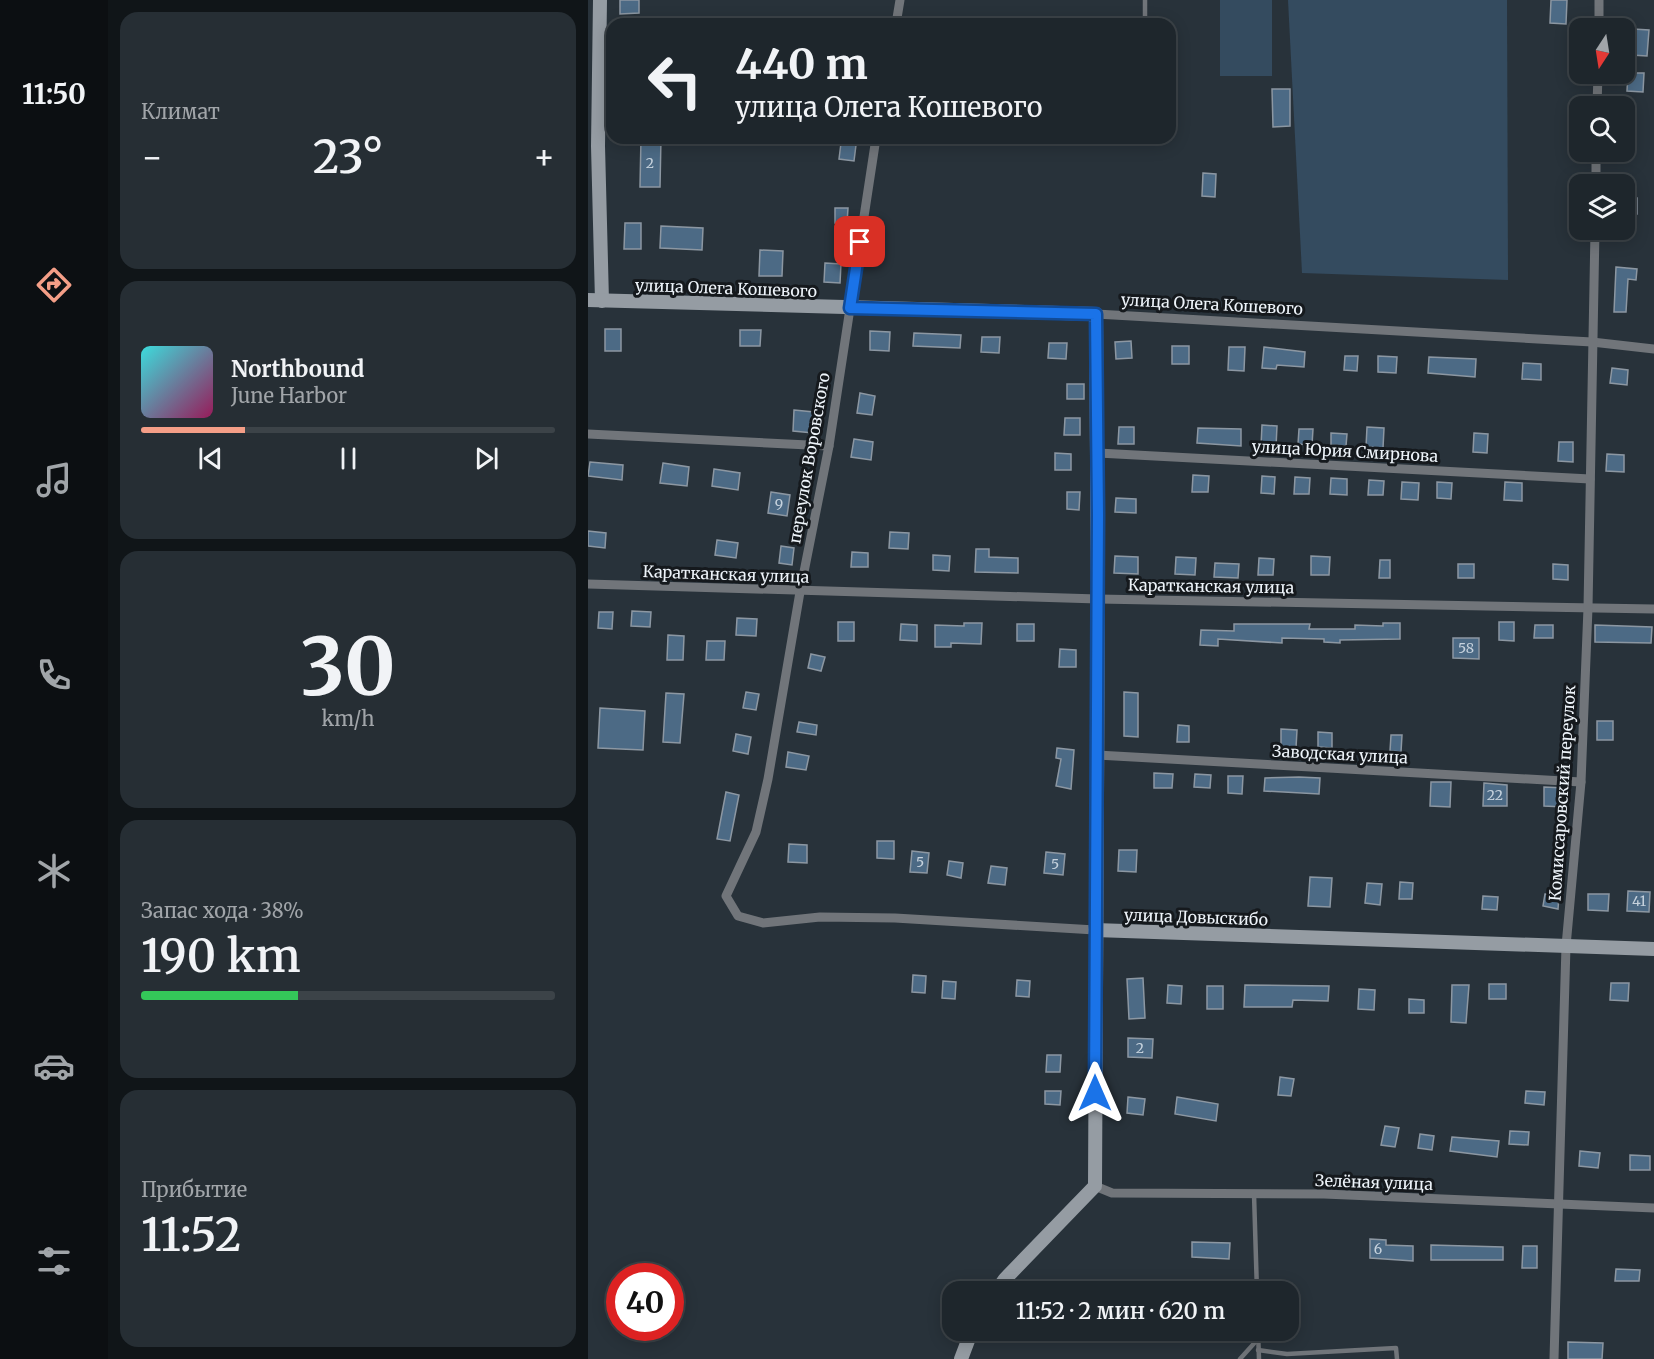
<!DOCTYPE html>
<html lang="ru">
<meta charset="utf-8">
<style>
body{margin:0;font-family:Merriweather,serif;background:#262e34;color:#f1f3f6;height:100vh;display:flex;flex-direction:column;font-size:22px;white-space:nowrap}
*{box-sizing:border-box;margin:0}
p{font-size:20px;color:#a1a5a9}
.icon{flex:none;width:33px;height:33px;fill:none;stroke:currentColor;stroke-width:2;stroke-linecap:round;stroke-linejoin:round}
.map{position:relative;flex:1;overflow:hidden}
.sheet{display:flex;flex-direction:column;gap:12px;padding:12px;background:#101518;width:480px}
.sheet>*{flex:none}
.banner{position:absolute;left:18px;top:18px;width:570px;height:126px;border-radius:18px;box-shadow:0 3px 15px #0003,0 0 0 2px #3c4348;background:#1e262c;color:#f1f3f6;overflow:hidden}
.needle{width:39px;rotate:192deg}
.fabs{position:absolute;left:981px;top:18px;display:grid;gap:12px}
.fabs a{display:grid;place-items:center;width:66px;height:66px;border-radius:12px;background:#1e262c;box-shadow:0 3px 15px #0003,0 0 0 2px #3c4348;font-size:30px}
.speed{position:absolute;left:18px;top:1263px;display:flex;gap:12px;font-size:30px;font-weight:700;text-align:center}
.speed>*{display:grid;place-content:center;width:78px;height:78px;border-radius:50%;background:#1e262c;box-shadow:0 3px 15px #0003,0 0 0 2px #3c4348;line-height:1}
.speed .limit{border:9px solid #d22;background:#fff;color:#111}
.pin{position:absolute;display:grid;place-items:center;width:51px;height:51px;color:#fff;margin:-26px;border-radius:12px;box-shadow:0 3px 9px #0006}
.me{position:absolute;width:66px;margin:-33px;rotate:0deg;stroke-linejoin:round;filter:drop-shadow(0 0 4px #0008)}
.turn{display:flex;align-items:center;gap:21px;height:126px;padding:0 30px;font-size:27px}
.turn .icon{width:78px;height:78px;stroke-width:2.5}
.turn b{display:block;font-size:42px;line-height:51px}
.big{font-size:45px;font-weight:600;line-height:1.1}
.sheet .tile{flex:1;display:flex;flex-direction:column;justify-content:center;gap:9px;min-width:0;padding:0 21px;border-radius:18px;background:#262e34}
.sheet .dial{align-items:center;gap:0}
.dial b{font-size:78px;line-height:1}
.song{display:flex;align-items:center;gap:18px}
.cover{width:72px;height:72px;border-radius:9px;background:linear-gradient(135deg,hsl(180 70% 55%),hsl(330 70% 35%))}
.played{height:6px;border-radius:3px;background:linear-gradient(90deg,#f49e87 25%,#3c4348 25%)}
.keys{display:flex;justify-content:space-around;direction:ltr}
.heat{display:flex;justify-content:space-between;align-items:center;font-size:33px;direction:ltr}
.charge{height:9px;border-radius:4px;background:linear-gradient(90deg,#34c759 38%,#3c4348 0)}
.trip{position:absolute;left:354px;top:1281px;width:357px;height:60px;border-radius:18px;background:#1e262c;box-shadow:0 3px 15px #0003,0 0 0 2px #3c4348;font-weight:600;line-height:60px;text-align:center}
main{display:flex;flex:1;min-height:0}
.tabs{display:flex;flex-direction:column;width:108px;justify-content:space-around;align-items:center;background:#0c0f12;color:#a1a5a9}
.tabs .icon{width:42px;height:42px}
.tabs .active{color:#f49e87}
.tabs b{font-size:27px;color:#f1f3f6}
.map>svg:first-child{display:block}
</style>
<main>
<nav class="tabs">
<b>11:50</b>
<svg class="icon active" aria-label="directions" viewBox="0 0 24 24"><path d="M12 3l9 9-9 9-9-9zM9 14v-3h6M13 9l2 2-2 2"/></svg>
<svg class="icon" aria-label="music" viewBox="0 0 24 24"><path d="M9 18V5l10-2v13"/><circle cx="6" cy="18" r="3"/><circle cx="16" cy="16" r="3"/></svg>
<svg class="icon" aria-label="phone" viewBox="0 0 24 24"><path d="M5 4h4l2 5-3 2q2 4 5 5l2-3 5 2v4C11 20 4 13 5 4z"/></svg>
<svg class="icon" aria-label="climate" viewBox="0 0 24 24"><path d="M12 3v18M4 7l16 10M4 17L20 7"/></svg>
<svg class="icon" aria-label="car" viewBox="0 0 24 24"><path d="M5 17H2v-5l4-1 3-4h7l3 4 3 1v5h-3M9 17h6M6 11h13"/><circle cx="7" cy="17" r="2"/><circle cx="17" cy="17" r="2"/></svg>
<svg class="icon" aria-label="filters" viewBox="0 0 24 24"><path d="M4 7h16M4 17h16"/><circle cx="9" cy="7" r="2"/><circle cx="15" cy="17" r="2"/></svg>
</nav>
<section class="sheet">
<div class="tile"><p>Климат</p>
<div class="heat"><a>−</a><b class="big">23°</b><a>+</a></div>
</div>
<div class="tile">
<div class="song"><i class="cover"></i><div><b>Northbound</b><p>June Harbor</p></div></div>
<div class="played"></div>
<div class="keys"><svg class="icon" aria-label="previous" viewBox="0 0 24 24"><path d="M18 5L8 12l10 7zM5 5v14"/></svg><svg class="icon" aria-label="pause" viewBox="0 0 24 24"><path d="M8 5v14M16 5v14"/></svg><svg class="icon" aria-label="next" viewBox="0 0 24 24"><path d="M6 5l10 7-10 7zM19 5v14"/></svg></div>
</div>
<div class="tile dial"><b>30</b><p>km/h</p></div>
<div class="tile"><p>Запас хода · 38%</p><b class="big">190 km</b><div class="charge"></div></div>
<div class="tile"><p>Прибытие</p><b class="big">11:52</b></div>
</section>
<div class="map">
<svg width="1066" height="1359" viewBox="0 0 1066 1359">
<rect width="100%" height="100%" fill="#28323a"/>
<g fill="#344b5f">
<rect x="632" y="0" width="52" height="76"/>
<polygon points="700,0 919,0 920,280 714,273"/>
</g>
<g fill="#4c6a85" stroke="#8c97a2" stroke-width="1.5">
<polygon points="32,0 51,0 51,13 32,14"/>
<polygon points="963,0 979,0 978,24 962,23"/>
<polygon points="1045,29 1061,30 1059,56 1043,55"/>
<polygon points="1040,73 1056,73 1055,92 1039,91"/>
<polygon points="684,89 702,89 702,126 685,127"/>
<polygon points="53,138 73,138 72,187 52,187"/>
<polygon points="253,143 268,145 266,161 251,159"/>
<polygon points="615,173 628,174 627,197 614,196"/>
<polygon points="1036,198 1049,198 1049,214 1036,213"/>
<polygon points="247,208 260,208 259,224 247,223"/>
<polygon points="37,223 53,223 53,249 36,249"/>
<polygon points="73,226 115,228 114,250 72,248"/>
<polygon points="172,250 195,251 194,276 171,276"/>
<polygon points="237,263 253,264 252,283 236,282"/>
<polygon points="1028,267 1049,269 1048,280 1040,279 1038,312 1026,312"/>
<rect x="17" y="329" width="16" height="22"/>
<polygon points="152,330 173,330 172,346 152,346"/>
<polygon points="282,331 302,332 301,351 282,350"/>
<polygon points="326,333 373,335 372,348 325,346"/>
<polygon points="394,337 412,337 411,353 393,352"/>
<polygon points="543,341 544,358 528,359 527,342"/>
<polygon points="461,343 479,343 478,359 460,358"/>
<rect x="584" y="346" width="17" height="18"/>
<polygon points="641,347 657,347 656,371 640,370"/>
<polygon points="676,347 717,352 716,367 689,365 688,369 674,368"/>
<polygon points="757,356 770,356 769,371 756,370"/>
<polygon points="790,356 809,357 808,373 790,372"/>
<polygon points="841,357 888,359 887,377 840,373"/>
<polygon points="935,363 953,364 953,380 934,379"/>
<polygon points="1024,368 1040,370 1039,385 1022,383"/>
<rect x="479" y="384" width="17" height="15"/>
<polygon points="272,393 287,396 284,415 269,413"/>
<polygon points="206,410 226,412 225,433 205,431"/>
<polygon points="477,418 492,418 492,435 476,435"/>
<polygon points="674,425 689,426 688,447 673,446"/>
<polygon points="531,427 546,427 546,444 530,444"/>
<polygon points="779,427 796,428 795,448 778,447"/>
<polygon points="610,428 653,429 653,446 609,443"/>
<polygon points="711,429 725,429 724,445 710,444"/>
<polygon points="743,433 759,434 758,446 743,445"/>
<polygon points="886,433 900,434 899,453 885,452"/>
<polygon points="266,439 285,442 283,460 263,457"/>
<polygon points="971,442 985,442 985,462 970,461"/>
<polygon points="467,453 483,454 483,470 467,470"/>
<polygon points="1019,454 1036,455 1036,472 1018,471"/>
<polygon points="2,462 35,465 34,480 0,476"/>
<polygon points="75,463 101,467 99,486 72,483"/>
<polygon points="126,469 152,473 150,490 124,486"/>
<polygon points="605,475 621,476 620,492 604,492"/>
<polygon points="674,476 687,477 686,494 673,493"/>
<polygon points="707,477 722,478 721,494 706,494"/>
<polygon points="743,478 759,479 759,495 742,494"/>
<polygon points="781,480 796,481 795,495 780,495"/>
<polygon points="814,482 831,483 830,500 813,499"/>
<polygon points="849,482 864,483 863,499 849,498"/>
<polygon points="917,482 934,483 934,501 916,500"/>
<polygon points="183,492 202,495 199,516 180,513"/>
<polygon points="479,492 492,492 491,510 479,509"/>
<polygon points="528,498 548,499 548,513 527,512"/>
<polygon points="0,531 18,533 17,548 0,546"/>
<polygon points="302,532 321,533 320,549 301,548"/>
<polygon points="129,540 150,543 148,558 127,555"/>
<polygon points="193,546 206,548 204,565 191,563"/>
<polygon points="388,549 401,549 401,557 430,558 430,573 387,572"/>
<polygon points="264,552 280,553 280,567 263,567"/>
<polygon points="345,555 362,556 361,571 345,570"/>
<polygon points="527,556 550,557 550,574 526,573"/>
<polygon points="723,556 742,557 741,575 723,575"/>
<polygon points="588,557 608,558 607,575 587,574"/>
<polygon points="671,558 686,559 685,575 670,575"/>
<polygon points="792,560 802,560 802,578 791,578"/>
<polygon points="627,563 651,564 650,578 626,577"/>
<rect x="870" y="564" width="16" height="14"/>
<polygon points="965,564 980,565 980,580 965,579"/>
<polygon points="44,611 63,612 62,627 43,626"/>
<polygon points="11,612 25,612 24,629 10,628"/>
<polygon points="149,618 169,619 168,636 148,635"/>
<rect x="250" y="622" width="16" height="19"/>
<polygon points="911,622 926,622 926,641 911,640"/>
<polygon points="376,623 394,623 393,644 363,643 363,647 347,647 347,625 376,626"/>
<polygon points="795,623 812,623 812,639 752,640 752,643 736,642 736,639 694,638 694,643 630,639 630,646 612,645 613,630 646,631 646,624 722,624 721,629 767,629 767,625 795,626"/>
<polygon points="313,624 329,625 329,641 312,640"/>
<rect x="429" y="624" width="17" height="17"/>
<polygon points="947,625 965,625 965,638 946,638"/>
<polygon points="1007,625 1064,627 1063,643 1007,642"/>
<polygon points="80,635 96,636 95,660 79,660"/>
<polygon points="865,638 891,638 891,659 865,658"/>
<polygon points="119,641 137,641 136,660 118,660"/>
<polygon points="472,649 488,650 488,667 471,667"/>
<polygon points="223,654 237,657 233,671 220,668"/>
<polygon points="158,692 171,694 168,710 155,708"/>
<polygon points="536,692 550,693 550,737 536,736"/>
<polygon points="78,693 96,694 92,743 75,742"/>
<polygon points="12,708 57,711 55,750 10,748"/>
<rect x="1009" y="721" width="16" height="19"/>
<polygon points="211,722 229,725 228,735 209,732"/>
<polygon points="590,725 601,726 601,742 589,742"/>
<polygon points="693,729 709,730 708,748 693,748"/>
<polygon points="730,732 744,733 744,748 730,747"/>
<polygon points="148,734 163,737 160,754 145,751"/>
<polygon points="803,735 814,735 813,752 802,751"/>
<polygon points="469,748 486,750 483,789 468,786 473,759 468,758"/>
<polygon points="200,752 221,756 218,770 198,767"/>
<polygon points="566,773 585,774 584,788 566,788"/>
<polygon points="607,774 623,775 622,788 606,787"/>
<polygon points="640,776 655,776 654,794 640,793"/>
<polygon points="711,777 732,778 731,794 676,791 677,778"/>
<polygon points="843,782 863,782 862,807 842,806"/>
<polygon points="896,783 919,785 919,806 895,806"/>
<polygon points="956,787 977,788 976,807 956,806"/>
<polygon points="138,792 151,795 142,841 129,839"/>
<polygon points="289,841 306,841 306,859 289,858"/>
<polygon points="201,844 219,845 219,863 200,862"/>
<polygon points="531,850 549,850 548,872 530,871"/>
<polygon points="324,851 341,853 339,873 322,872"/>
<polygon points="458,852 477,854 475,875 456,873"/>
<polygon points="361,861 375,863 373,878 359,875"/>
<polygon points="403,866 419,868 417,885 400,883"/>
<polygon points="722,877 744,878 742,907 720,906"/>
<polygon points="812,882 825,883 824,899 811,899"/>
<polygon points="779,883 794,884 792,905 777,903"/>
<polygon points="1040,891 1062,892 1061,912 1039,911"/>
<polygon points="957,894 971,896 970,909 955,906"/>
<polygon points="1000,894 1021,894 1020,911 1000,910"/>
<polygon points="895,896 910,897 909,910 894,909"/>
<polygon points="325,975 338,976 337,993 324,992"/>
<polygon points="555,978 557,1018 541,1019 539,979"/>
<polygon points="429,980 442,981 441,997 428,996"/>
<polygon points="355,981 368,982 367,999 354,998"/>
<polygon points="1023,983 1041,983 1040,1001 1022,1000"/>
<rect x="901" y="984" width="17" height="15"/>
<polygon points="580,985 594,986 593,1004 579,1003"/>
<polygon points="657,985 741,986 740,1001 705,1000 704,1007 656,1007"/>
<polygon points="864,985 881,985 878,1023 863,1022"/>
<rect x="619" y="986" width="16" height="23"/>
<polygon points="771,989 787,990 786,1010 770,1009"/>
<polygon points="821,999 836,1000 836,1013 821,1013"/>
<polygon points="540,1038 565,1039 564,1058 540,1057"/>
<polygon points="459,1055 473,1055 472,1072 458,1072"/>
<polygon points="692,1077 706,1079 703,1096 690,1095"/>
<polygon points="457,1091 473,1091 472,1105 457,1104"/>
<polygon points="938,1091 957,1092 956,1105 937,1103"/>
<polygon points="540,1097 557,1099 555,1115 539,1113"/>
<polygon points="589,1097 630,1104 628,1121 587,1114"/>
<polygon points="797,1126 811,1128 807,1147 793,1145"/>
<polygon points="922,1131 941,1132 940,1145 921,1144"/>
<polygon points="832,1134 846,1136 844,1150 830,1148"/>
<polygon points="864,1137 911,1141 909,1157 862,1151"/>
<polygon points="992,1151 1012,1153 1010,1168 991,1166"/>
<polygon points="1042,1155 1062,1156 1062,1170 1042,1170"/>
<polygon points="782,1239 798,1240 798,1245 825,1246 825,1261 782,1258"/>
<polygon points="604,1242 642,1243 641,1259 604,1257"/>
<polygon points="843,1245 915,1247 915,1260 843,1260"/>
<polygon points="935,1246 949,1246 949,1268 934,1268"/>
<polygon points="1028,1269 1052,1270 1051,1281 1027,1281"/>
<polygon points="980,1342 1015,1343 1014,1359 980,1359"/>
</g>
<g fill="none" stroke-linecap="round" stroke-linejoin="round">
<g stroke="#71757a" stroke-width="4.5">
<polyline points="557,0 557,24"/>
<polyline points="666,1194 669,1292"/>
<polyline points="670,1330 671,1359"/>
<polyline points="670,1350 699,1354 808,1348 809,1359"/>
<polyline points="652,1359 670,1339"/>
</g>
<g stroke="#71757a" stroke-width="9">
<polyline points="308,24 312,0"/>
<polyline points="1011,28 1011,0"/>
<polyline points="1009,106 1010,74"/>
<polyline points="288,138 241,446 212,592 180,779 168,832 138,896 150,916 175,923 232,917 307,918 507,930"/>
<polyline points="1008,184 1008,152"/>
<polyline points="508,314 1004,342 1066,349"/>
<polyline points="0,434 241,446"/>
<polyline points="510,453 1002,479"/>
<polyline points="0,584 510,599 1066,609"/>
<polyline points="509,755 993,782"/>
<polyline points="507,1186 524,1193 736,1194 1066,1208"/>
<polyline points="966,1359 978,946 993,782 1000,608 1007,230"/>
</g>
<g stroke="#959ca3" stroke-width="14">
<polyline points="12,0 10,146 14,301"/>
<polyline points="0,300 508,314 510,599 507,1186 417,1279 408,1292"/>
<polyline points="507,930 1066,949"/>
<polyline points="373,1359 384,1330"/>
</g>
</g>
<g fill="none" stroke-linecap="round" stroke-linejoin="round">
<defs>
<polyline id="route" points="272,242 262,308 508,314 510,515 507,1093"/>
</defs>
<use href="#route" stroke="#114b97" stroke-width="15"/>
<use href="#route" stroke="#1a73e8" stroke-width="10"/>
</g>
<g text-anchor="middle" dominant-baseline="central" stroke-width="6" stroke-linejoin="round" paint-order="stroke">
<g font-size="14" fill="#c6d2dd">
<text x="62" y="163">2</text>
<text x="191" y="504">9</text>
<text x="878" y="648">58</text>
<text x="907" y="795">22</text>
<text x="332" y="862">5</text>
<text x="467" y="864">5</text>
<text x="1051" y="901">41</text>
<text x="552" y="1048">2</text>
<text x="790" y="1249">6</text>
</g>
<g font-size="16" fill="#eef4fa" stroke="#15191d">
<text transform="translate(138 288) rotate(2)">улица Олега Кошевого</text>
<text transform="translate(624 304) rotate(3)">улица Олега Кошевого</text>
<text transform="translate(757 451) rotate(3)">улица Юрия Смирнова</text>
<text transform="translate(221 458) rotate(-80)">переулок Воровского</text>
<text transform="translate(138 574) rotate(2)">Каратканская улица</text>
<text transform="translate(623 586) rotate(1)">Каратканская улица</text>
<text transform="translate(752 754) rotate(3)">Заводская улица</text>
<text transform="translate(974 793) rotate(-86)">Комиссаровский переулок</text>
<text transform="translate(608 917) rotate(2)">улица Довыскибо</text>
<text transform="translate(786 1182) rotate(2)">Зелёная улица</text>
</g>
</g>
</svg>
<div class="fabs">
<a><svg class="needle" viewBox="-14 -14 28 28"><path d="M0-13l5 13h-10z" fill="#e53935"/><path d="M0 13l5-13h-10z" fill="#a1a5a9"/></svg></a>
<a><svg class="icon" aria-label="search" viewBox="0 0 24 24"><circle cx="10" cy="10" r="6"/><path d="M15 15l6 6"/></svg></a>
<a><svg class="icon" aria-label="layers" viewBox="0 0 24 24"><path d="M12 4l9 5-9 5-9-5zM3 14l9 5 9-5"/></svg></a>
</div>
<div class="speed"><div class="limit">40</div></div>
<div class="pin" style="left:272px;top:242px;background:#d93025"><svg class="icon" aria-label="arrive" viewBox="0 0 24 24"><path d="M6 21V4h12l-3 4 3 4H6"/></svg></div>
<svg class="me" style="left:507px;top:1093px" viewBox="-20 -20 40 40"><path d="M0-17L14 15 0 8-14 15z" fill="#1a73e8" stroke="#fff" stroke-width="4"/></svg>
<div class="trip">11:52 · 2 мин · 620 m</div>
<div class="banner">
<div class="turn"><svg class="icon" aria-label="left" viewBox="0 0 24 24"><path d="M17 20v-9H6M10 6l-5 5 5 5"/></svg><div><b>440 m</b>улица Олега Кошевого</div></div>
</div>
</div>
</main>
